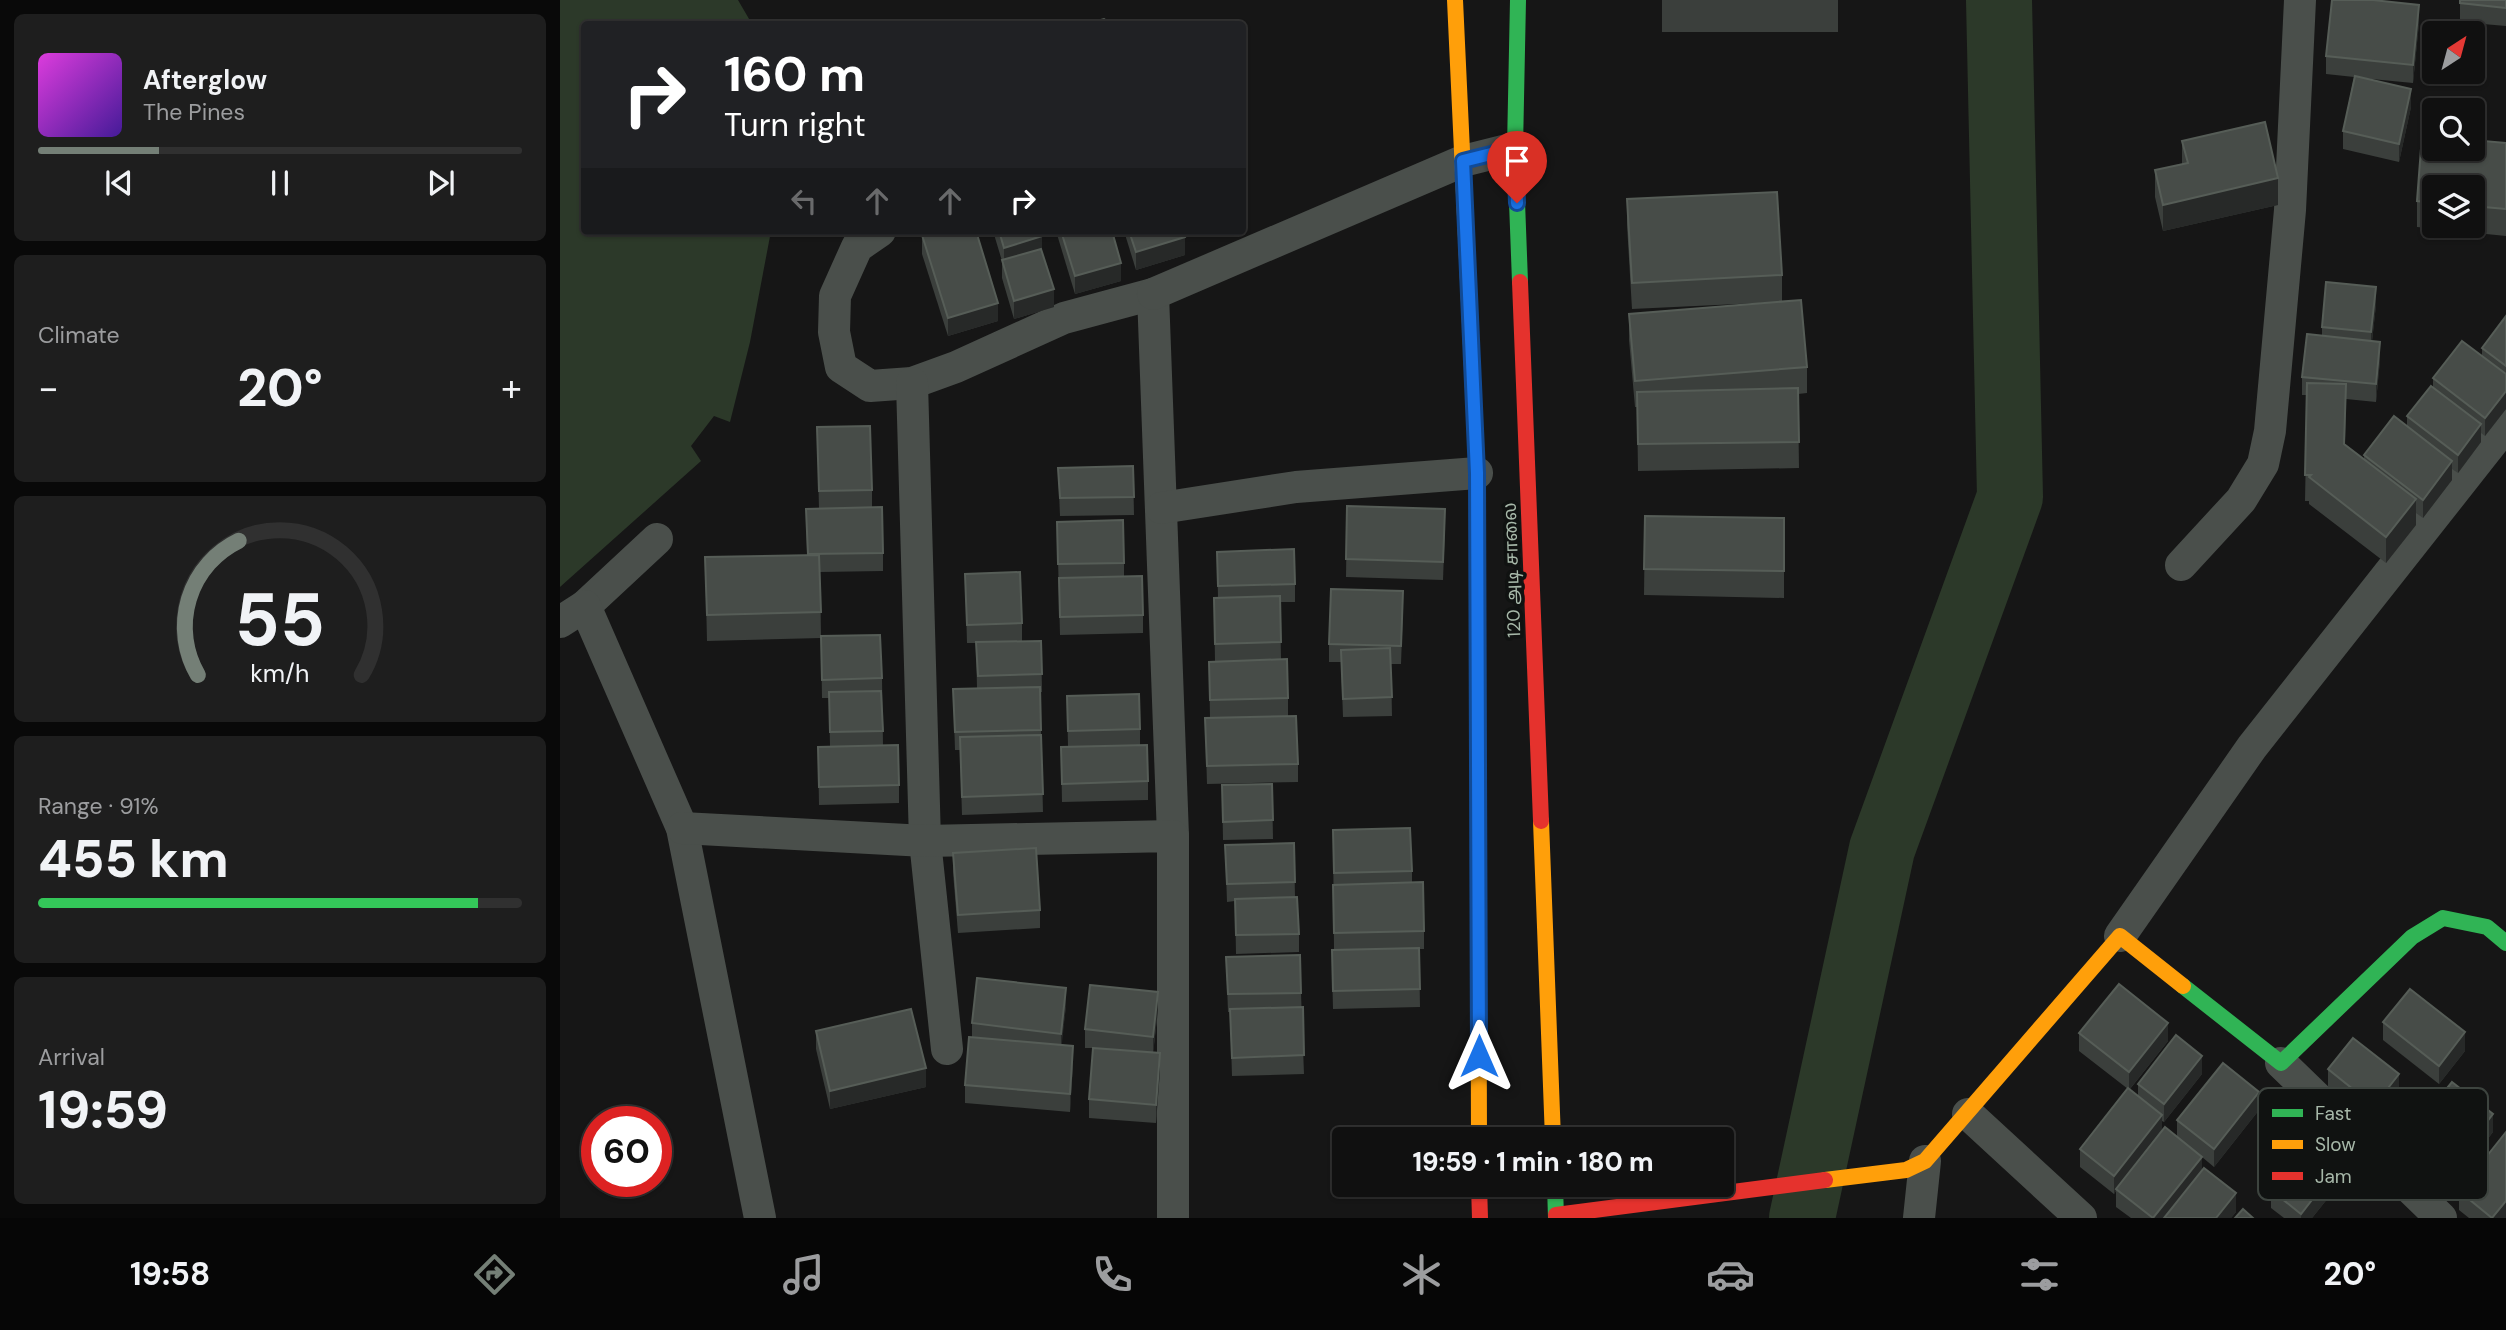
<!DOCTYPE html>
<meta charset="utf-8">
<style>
body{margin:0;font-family:"DM Sans","Noto Sans Tamil",sans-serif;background:#1e1e1e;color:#f1f3f6;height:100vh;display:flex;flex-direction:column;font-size:26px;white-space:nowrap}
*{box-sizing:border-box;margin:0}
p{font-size:23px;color:#9c9d9f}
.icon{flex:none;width:38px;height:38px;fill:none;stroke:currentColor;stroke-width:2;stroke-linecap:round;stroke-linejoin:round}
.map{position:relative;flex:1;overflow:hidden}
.sheet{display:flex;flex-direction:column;gap:14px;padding:14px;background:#090909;width:560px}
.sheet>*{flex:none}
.guide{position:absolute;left:21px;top:21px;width:665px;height:214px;border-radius:7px;box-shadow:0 2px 5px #0004,0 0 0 2px #303030;background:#202124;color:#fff;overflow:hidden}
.needle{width:46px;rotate:36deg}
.buttons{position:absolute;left:1862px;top:21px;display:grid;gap:14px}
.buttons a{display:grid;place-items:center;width:63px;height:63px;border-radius:7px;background:#101010;box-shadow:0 2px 5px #0004,0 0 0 2px #303030;font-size:35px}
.speed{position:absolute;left:21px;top:1106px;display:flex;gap:14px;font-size:35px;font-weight:700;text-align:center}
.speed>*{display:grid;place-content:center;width:91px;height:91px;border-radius:50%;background:#101010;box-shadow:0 2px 5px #0004,0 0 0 2px #303030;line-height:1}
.speed .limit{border:10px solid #d22;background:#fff;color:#111}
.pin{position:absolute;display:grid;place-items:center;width:60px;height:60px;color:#fff;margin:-72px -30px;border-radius:50% 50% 50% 0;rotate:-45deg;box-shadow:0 0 7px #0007}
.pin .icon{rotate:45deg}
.me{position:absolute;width:77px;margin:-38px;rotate:0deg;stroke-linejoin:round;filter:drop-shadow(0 0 5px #0008)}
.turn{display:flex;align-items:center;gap:24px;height:147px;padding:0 28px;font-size:32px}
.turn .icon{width:91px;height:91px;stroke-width:2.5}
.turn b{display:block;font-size:49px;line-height:60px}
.lanes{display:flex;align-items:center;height:66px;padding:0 28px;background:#0003;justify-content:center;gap:35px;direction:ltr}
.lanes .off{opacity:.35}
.big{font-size:52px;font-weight:800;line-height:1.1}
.sheet .widget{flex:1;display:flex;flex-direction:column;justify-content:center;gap:10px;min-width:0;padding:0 24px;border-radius:10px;background:#1e1e1e}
.sheet .dial{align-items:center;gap:0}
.dial svg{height:182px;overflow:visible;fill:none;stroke:#303030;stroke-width:7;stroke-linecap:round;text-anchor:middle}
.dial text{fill:#f1f3f6;stroke:none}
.song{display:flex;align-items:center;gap:21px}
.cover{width:84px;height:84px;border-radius:10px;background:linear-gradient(135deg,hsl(300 70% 55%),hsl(260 70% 35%))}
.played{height:7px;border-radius:4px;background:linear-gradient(90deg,#747f76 25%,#303030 25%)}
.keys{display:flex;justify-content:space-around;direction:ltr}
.heat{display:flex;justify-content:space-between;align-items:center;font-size:38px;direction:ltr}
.charge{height:10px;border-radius:5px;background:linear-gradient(90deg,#34c759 91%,#303030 0)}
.trip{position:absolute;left:772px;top:1127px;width:402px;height:70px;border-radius:7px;background:#101010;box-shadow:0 2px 5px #0004,0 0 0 2px #303030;font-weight:800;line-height:70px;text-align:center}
.tab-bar{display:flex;height:112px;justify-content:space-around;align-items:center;background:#060606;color:#9c9d9f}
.tab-bar .icon{width:49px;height:49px}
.tab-bar .active{color:#747f76}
.tab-bar b{font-size:32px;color:#f1f3f6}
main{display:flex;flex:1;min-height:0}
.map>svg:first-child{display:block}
</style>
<main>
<section class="sheet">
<div class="widget">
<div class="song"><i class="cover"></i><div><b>Afterglow</b><p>The Pines</p></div></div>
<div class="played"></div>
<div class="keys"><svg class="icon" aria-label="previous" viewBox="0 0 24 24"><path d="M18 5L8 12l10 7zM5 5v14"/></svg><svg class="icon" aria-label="pause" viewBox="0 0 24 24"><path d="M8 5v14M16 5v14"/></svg><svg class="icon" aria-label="next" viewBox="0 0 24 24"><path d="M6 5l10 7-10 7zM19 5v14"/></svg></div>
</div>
<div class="widget"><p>Climate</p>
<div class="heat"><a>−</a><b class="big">20°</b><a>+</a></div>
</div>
<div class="widget dial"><svg viewBox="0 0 100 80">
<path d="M14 69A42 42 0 1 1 86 69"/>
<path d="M14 69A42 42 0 0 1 32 10" stroke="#747f76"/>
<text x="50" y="56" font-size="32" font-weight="700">55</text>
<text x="50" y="72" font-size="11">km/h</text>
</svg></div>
<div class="widget"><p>Range · 91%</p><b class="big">455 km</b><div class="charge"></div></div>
<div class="widget"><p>Arrival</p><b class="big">19:59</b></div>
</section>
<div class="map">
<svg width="1946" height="1218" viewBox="0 0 1946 1218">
<rect width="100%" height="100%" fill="#161616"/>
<polygon fill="#2c3929" points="0,0 178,0 192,24 24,24 24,231 211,231 190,342 170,422 154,416 131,446 141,461 0,587"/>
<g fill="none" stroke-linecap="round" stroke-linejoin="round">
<polyline stroke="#2c3929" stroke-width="66" points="1242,1218 1322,849 1450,497 1439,0"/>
<g stroke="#4a4f4b" stroke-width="32">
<polyline points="320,231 297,247 275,296 274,332 281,367 310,386 352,383 396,367 504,318 593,294 613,836"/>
<polyline points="593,294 903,161 955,148"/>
<polyline points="352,383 365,841 387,1049"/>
<polyline points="601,508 736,487 917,473"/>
<polyline points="1621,565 1681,500 1703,464 1710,431 1730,210 1740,0"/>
<polyline points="25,606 97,539"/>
<polyline points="0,622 25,606 122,828 200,1218"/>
<polyline points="122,828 365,841 613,836 613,1218"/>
<polyline points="1560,936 1692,747 1946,425"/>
<polyline points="1721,1063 1881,1218"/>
<polyline points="1408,1114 1521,1218"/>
<polyline points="1359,1218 1365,1161"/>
</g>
<g stroke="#30b455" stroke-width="16">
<polyline points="958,0 955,148 960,282"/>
<polyline points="913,389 917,473 918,790"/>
<polyline points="1623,986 1721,1063 1852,937 1883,918 1927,927 1946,943"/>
<polyline points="995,1185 996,1218"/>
</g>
<g stroke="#ff9f0a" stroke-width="16">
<polyline points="895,0 913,389"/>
<polyline points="918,790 919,1139"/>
<polyline points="981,821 993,1139"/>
<polyline points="1265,1180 1346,1170 1365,1161 1560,936 1623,986"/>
</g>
<g stroke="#e5322d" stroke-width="16">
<polyline points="960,282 981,821"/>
<polyline points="919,1185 920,1218"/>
<polyline points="996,1215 1265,1180"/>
</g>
</g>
<g fill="#3b3f3c" fill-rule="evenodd">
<rect x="1102" y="0" width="176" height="32"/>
<polygon points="1900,0 1946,0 1946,26 1900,22"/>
<polygon points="1859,23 1853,83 1801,78 1851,107 1839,162 1783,149 1783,131 1794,77 1766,74 1766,56"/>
<path d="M1862,135l12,1v13h39v-9l33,3v93l-89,-9v-26zM1874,187h39v39h-39z"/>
<polygon points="1622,141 1718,205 1603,231 1595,197 1595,170 1622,164"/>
<polygon points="1067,199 1222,275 1222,301 1247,367 1247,393 1238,394 1239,468 1078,471 1077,407 1075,407 1069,340 1069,314 1221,302 1072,309 1067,225"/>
<polygon points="433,231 480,231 482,251 494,307 454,319 442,278 442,261"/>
<polygon points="496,231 552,231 561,281 515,294"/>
<polygon points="564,231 623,231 625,255 576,270"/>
<polygon points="362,235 438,321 388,336 362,254"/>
<polygon points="1816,305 1812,341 1820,360 1816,402 1786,399 1785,444 1804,459 1804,455 1847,426 1847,416 1873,387 1873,378 1922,356 1922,348 1946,316 1946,409 1925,436 1921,433 1921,442 1898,473 1892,469 1892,480 1863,518 1856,513 1856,525 1826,563 1749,504 1749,501 1745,501 1747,395 1742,395 1742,377 1762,336 1762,327"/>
<polygon points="257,427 312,490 312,507 323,553 323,571 260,572 261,636 322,678 323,745 339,785 339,803 259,805 258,747 270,746 269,698 262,698 261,638 147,641 145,557 247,555 246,509 259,509"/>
<polygon points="573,466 574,515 500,516 498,468"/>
<polygon points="787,506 885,527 883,580 786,577"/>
<polygon points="1085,516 1224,518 1224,598 1084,595"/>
<polygon points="497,522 564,563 564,576 583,615 583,633 500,635"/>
<polygon points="657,552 735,584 735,602 720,602 721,660 728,698 728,716 738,764 738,782 647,784 645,718 650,718 649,662 655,662 654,598 658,598"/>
<polygon points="405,574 462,623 462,641 481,641 482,692 480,692 483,812 402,815 400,750 395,750 393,689 417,689 416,643 407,643"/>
<polygon points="843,609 841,664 831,664 832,716 783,717 781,662 769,662 769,644"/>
<polygon points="507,696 580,729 580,745 588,781 588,800 502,802 501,747 508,747"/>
<polygon points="712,784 713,839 663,840 662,785"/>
<polygon points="773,830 852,871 852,883 864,931 864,949 859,949 860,1007 773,1009 772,968 774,950"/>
<polygon points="734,843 735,897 739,934 739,952 676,954 675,901 667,902 665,845"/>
<polygon points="393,853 480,910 480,928 398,933 393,872"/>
<polygon points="666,957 741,993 744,1074 672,1076 670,1012 668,1012"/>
<polygon points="506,1006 501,1045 513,1064 510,1112 405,1103 405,1085 412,1037 412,1023"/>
<polygon points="598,1010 593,1053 600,1071 596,1123 529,1118 529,1099 533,1048 525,1048 525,1029"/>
<polygon points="1823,1022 1905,1051 1879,1084 1823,1040"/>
<polygon points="256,1031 366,1087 270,1109 256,1049"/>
<polygon points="1519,1033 1608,1041 1570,1089 1578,1096 1578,1084 1642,1074 1604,1122 1602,1121 1602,1130 1617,1137 1617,1120 1699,1110 1654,1167 1642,1157 1642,1171 1676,1212 1671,1218 1571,1218 1556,1207 1556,1191 1554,1194 1520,1167 1520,1149 1568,1089 1519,1051"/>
<polygon points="1768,1069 1839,1093 1814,1124 1768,1087"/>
<polygon points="1933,1132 1893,1184 1851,1151 1851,1133"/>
<polygon points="1711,1190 1772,1193 1752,1218 1724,1218 1711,1208"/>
<polygon points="1899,1191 1946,1218 1909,1218 1899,1210"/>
</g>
<g fill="#272928">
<polygon points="1859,5 1859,23 1853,83 1853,65"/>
<polygon points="1851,89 1851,107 1839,162 1839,144"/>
<polygon points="1718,178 1718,205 1603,231 1603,205"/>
<polygon points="482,236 482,255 444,266 444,248"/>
<polygon points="625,237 625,255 576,270 576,252"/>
<polygon points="561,263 561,281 515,294 515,276"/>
<polygon points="1816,287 1816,305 1811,351 1811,332"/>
<polygon points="494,289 494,307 454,319 454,301"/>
<polygon points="438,303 438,321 388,336 388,318"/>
<polygon points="1820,342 1820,360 1816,402 1816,384"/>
<polygon points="1946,391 1946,409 1925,436 1925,418"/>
<polygon points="1921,424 1921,442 1898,473 1898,455"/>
<polygon points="1892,461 1892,480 1863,518 1863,500"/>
<polygon points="1856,499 1856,525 1826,563 1826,537"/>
<polygon points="506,988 506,1006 501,1052 501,1034"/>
<polygon points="598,992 598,1010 593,1055 593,1037"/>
<polygon points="1608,1023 1608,1041 1569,1090 1569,1072"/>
<polygon points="1905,1032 1905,1051 1879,1084 1879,1066"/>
<polygon points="513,1046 513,1064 510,1112 510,1094"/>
<polygon points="600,1053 600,1071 596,1123 596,1105"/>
<polygon points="1642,1056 1642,1074 1604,1122 1604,1104"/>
<polygon points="366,1068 366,1087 270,1109 270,1091"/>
<polygon points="1839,1074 1839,1093 1814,1124 1814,1106"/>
<polygon points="1699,1092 1699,1110 1654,1167 1654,1149"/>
<polygon points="1933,1114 1933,1132 1893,1184 1893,1166"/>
<polygon points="1602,1115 1602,1133 1556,1189 1556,1191 1554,1194 1554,1176"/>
<polygon points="1642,1157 1642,1175 1607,1218 1593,1218"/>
<polygon points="1772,1174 1772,1193 1752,1218 1741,1218 1741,1214"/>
<polygon points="1676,1193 1676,1212 1671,1218 1656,1218"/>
<polygon points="1946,1201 1946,1218 1932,1218"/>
</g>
<g fill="#474c48" stroke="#565d57" stroke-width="2">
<polygon points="1772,0 1813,0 1859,5 1853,65 1766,56"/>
<polygon points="1900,0 1946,0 1946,8 1900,3"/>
<polygon points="544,19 552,24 526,24"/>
<polygon points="1795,76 1851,89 1839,144 1783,131"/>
<polygon points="1705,122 1718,178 1603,205 1595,170 1628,163 1622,141"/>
<polygon points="1862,135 1874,136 1874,149 1913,149 1913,140 1946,143 1946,209 1913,206 1913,187 1874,187 1874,203 1857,201"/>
<polygon points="1217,192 1222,275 1072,283 1067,199"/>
<polygon points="377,231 416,231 438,303 388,318 362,235"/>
<polygon points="439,231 480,231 482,236 444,248"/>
<polygon points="501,231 552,231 561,263 515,276"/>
<polygon points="569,231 623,231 625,237 576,252"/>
<polygon points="481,249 494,289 454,301 442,260"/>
<polygon points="1766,282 1816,287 1811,332 1762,327"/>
<polygon points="1241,300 1247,367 1075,381 1069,314"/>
<polygon points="1946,316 1946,366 1922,348"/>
<polygon points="1747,334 1820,342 1816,384 1742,377"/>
<polygon points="1902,341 1946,374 1946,391 1925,418 1873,378"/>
<polygon points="1747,383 1786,384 1784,444 1856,499 1826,537 1749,477 1751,475 1745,475"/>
<polygon points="1871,386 1921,424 1898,455 1847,416"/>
<polygon points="1238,388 1239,442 1078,444 1077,392"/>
<polygon points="1834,416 1892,461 1863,500 1804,455"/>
<polygon points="310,426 312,490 259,491 257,427"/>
<polygon points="573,466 574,497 500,498 498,468"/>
<polygon points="787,506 885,509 883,562 786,559"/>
<polygon points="322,507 323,553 248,554 246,509"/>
<polygon points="1085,516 1224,518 1224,571 1084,569"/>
<polygon points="563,520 564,563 498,564 497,522"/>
<polygon points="734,549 735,584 658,586 657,552"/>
<polygon points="259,555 261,612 147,615 145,557"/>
<polygon points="460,572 462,623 407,625 405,574"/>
<polygon points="582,576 583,615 500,617 499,578"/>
<polygon points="771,589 843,591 841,646 769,644"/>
<polygon points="720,596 721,642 655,644 654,598"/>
<polygon points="320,635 322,678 262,680 261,636"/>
<polygon points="481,641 482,674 418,676 416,642"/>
<polygon points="830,648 832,697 783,699 781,650"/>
<polygon points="727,659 728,698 650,700 649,662"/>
<polygon points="480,687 481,730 395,732 393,689"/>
<polygon points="321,691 323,731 270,732 269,692"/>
<polygon points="579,694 580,729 508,731 507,696"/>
<polygon points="736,716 738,764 647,766 645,718"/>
<polygon points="481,735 483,794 402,797 400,737"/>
<polygon points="338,745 339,785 259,787 258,747"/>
<polygon points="587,745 588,781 502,784 501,747"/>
<polygon points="712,784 713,820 663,822 662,785"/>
<polygon points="850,828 852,871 774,873 773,830"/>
<polygon points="734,843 735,882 667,884 665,845"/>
<polygon points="476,848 480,910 398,915 393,853"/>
<polygon points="863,882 864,931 774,933 773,885"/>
<polygon points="737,897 739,934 676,935 675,899"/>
<polygon points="859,948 860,989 773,991 772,950"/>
<polygon points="740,955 741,993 668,994 666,957"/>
<polygon points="417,978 506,988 501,1034 412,1023"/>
<polygon points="1559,984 1608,1023 1569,1072 1519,1033"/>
<polygon points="530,985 598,992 593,1037 525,1029"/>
<polygon points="1850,989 1905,1032 1879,1066 1823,1022"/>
<polygon points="743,1007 744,1055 672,1058 670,1009"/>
<polygon points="351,1009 366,1068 270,1091 256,1031"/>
<polygon points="1616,1035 1642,1056 1604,1104 1578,1084"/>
<polygon points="409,1037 513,1046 510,1094 405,1085"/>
<polygon points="1793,1038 1839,1074 1814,1106 1768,1069"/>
<polygon points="533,1048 600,1053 596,1105 529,1099"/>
<polygon points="1663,1063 1699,1092 1654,1149 1617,1120"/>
<polygon points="1892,1082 1933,1114 1893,1166 1851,1133"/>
<polygon points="1568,1088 1602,1115 1554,1176 1520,1149"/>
<polygon points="1605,1127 1642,1157 1593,1218 1556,1189"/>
<polygon points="1946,1132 1946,1201 1932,1218 1899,1191"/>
<polygon points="1743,1151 1772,1174 1741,1214 1711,1190"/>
<polygon points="1644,1168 1676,1193 1656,1218 1604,1218"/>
<polygon points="1683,1209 1693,1218 1675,1218"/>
</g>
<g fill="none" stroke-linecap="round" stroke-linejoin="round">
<defs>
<polyline id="route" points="919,1056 917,473 903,161 955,148 957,203"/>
</defs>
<use href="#route" stroke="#114b97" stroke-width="18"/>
<use href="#route" stroke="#1a73e8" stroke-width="12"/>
</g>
<g text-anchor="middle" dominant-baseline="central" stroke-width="7" stroke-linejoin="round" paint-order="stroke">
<g font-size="18" fill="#a7b8a9" stroke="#101211">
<text transform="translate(952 570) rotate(-92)">120 அடி சாலை</text>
</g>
</g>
<rect x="1698" y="1088" width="230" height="112" rx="10" fill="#101211" stroke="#3d443f" stroke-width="2"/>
<rect x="1712" y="1109" width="31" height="8" fill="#30b455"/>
<rect x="1712" y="1140" width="31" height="9" fill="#ff9f0a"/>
<rect x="1712" y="1172" width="31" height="8" fill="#e5322d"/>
<g font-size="19" fill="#a7b8a9">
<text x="1755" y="1120">Fast</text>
<text x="1755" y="1151">Slow</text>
<text x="1755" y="1183">Jam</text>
</g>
</svg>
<div class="buttons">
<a><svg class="needle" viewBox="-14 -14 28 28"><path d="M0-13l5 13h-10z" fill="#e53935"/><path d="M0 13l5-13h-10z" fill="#9c9d9f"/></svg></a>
<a><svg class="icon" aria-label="search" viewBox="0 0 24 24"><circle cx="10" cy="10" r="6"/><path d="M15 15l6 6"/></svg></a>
<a><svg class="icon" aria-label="layers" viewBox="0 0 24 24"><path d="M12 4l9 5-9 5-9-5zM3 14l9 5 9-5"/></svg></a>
</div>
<div class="speed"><div class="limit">60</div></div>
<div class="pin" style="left:957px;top:203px;background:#d93025"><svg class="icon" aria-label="arrive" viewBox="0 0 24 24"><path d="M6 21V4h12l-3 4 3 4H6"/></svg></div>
<svg class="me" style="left:919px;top:1056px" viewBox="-20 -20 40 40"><path d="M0-17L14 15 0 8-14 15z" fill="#1a73e8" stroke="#fff" stroke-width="4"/></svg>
<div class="trip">19:59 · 1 min · 180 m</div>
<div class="guide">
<div class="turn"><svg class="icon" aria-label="right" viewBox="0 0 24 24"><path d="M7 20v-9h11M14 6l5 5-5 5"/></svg><div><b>160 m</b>Turn right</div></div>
<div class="lanes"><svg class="icon off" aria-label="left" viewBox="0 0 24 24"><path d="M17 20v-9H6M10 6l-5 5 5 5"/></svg><svg class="icon off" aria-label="ahead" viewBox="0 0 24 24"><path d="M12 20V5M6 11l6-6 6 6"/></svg><svg class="icon off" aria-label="ahead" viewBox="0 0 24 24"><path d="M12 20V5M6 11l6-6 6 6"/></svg><svg class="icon" aria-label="right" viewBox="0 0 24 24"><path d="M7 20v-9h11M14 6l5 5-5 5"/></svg></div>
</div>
</div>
</main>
<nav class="tab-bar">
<b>19:58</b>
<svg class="icon active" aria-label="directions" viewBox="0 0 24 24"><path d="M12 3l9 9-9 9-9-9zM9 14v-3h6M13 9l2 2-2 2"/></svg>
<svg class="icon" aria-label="music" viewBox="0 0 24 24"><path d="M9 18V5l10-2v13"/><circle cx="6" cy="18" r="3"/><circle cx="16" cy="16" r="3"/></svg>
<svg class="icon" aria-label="phone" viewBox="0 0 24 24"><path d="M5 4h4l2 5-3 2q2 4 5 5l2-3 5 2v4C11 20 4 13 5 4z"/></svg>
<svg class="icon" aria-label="climate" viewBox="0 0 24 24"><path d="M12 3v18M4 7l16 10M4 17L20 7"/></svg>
<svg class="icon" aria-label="car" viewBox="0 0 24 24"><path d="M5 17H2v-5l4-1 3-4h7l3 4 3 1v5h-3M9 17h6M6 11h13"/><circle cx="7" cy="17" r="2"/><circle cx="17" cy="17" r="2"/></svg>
<svg class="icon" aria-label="filters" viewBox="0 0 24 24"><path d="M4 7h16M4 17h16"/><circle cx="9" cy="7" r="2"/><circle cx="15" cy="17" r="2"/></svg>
<b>20°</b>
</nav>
